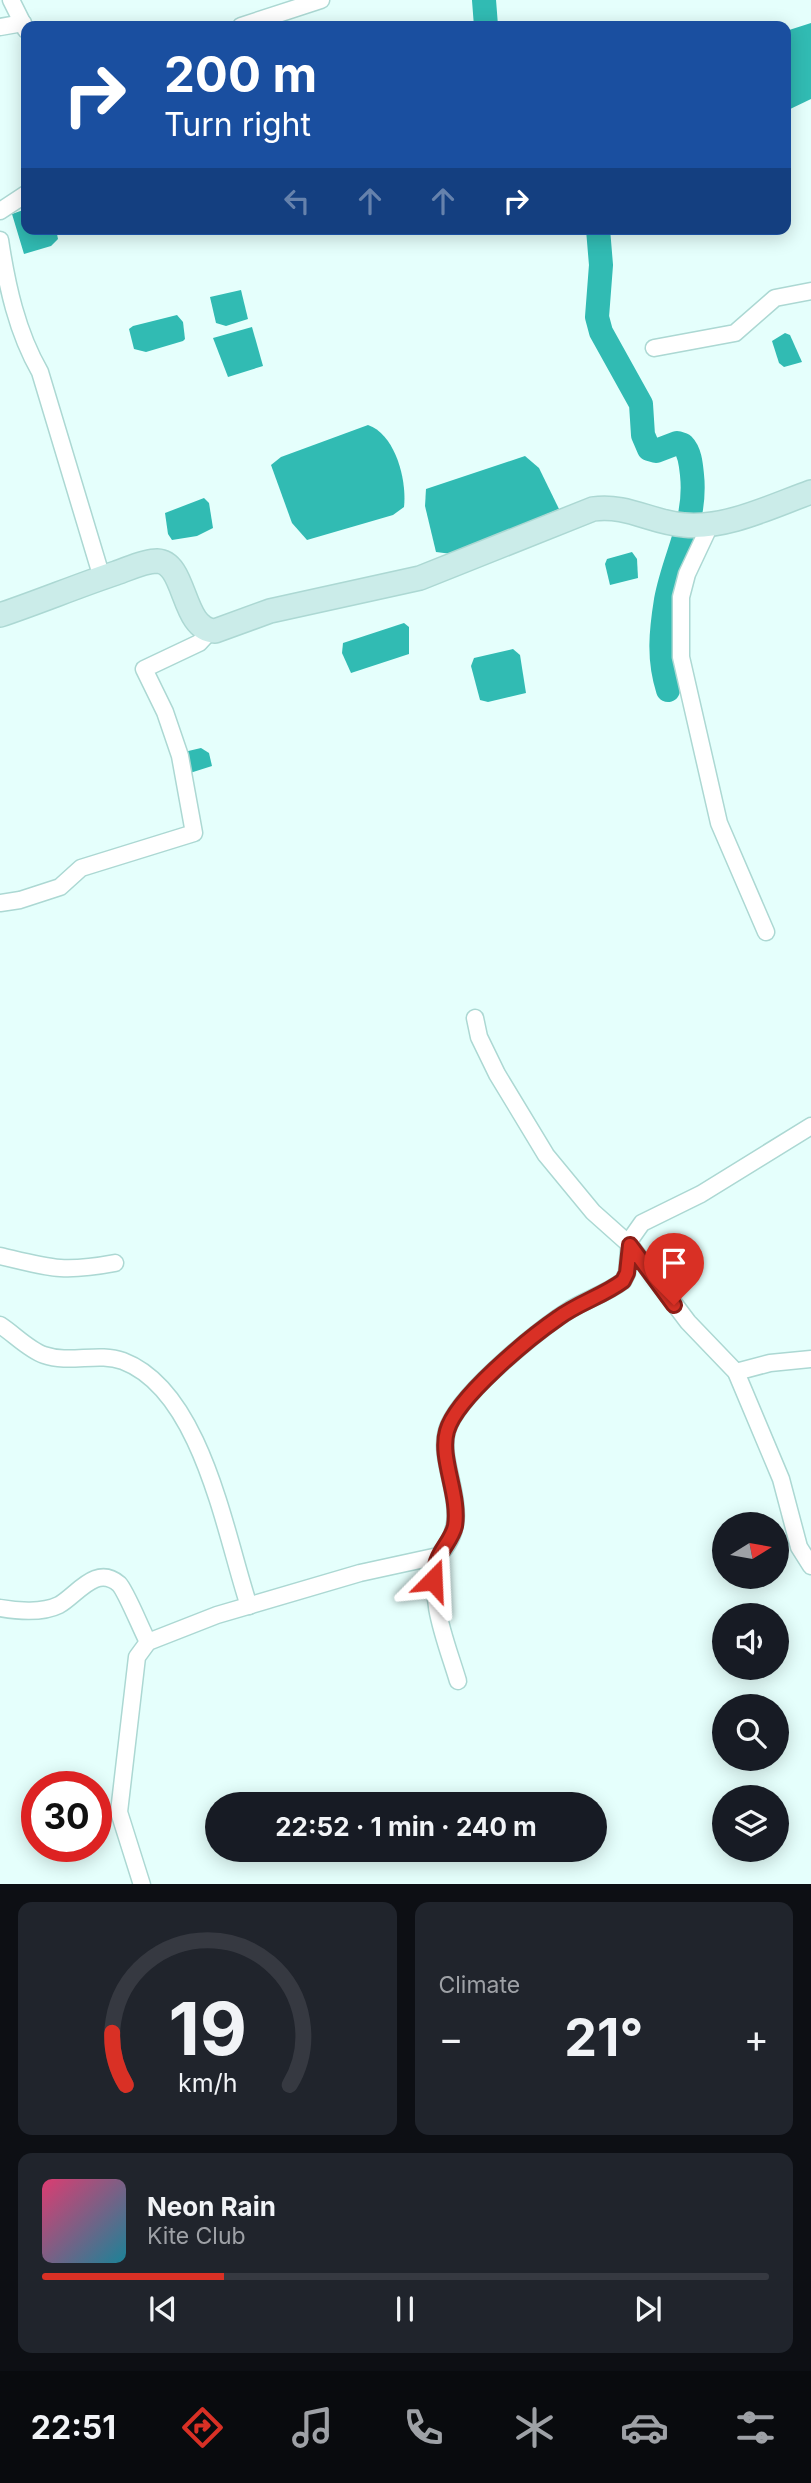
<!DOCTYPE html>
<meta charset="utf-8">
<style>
body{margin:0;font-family:Inter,sans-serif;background:#20242c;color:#f1f3f6;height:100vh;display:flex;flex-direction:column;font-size:26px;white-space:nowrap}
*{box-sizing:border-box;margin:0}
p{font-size:23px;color:#9ea1a6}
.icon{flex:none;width:38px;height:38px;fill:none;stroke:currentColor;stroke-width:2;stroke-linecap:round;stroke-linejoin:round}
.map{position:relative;height:1884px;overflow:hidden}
.side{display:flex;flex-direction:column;gap:18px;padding:18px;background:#0d0f14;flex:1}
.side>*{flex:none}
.top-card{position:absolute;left:21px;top:21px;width:770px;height:214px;border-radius:14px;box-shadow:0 4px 18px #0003;background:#1a4fa0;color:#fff;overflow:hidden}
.needle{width:46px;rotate:79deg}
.tools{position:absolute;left:712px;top:1512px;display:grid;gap:14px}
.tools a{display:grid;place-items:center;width:77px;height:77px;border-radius:50%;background:#171b24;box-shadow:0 4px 18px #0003;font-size:35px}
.speed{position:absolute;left:21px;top:1771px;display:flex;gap:14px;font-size:35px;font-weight:700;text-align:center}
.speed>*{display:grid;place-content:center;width:91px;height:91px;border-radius:50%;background:#171b24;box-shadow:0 4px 18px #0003;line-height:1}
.speed .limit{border:10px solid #d22;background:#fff;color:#111}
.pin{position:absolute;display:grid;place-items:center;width:60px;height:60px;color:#fff;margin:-72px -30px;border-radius:50% 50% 50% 0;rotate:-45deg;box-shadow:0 0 7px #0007}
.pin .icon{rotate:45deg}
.me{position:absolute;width:77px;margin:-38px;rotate:21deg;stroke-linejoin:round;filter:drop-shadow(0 0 5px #0008)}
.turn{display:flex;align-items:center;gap:24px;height:147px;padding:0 28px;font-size:32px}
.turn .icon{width:91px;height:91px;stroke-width:2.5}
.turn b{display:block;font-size:49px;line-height:60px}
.lanes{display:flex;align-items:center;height:66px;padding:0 28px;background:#0003;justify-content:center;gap:35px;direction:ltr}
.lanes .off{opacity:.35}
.big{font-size:52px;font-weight:700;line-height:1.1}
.side .card{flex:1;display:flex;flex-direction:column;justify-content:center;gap:10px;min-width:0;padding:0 24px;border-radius:14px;background:#20242c}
.side .dial{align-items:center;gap:0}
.dial svg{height:182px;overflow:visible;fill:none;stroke:#363941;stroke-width:7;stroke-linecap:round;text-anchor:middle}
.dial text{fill:#f1f3f6;stroke:none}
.song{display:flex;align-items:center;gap:21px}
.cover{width:84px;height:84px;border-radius:10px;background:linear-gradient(135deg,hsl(340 70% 55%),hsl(190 70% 35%))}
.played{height:7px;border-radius:4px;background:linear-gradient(90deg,#d93025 25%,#363941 25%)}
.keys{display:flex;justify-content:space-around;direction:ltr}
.heat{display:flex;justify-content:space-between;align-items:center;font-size:38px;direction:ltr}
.side .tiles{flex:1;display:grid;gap:18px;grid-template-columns:1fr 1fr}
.card:last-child{grid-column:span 2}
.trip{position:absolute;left:205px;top:1792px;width:402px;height:70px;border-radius:35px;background:#171b24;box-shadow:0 4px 18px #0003;font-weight:700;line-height:70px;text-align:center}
.menu{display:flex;height:112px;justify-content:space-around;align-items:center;background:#090b0e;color:#9ea1a6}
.menu .icon{width:49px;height:49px}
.menu .active{color:#d93025}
.menu b{font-size:32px;color:#f1f3f6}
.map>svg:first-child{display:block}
</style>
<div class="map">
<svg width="811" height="1885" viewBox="0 0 811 1885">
<rect width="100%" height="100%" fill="#e5fffc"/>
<g fill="#31bbb3">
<polygon points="811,23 811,99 786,111 786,31"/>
<polygon points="26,209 26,229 56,229 58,239 51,246 24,254 12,214"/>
<polygon points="241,290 248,319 226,326 216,323 210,297"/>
<polygon points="177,315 183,322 185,339 183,341 146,352 134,349 129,329 133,326"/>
<polygon points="252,327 263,366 228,377 213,338"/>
<polygon points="785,333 790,335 802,362 784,367 779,363 772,341"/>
<path d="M368,425c28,10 39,56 36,82l-11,8 -86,25 -15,-17 -21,-58 10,-8z"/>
<polygon points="525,456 539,468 559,509 452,554 436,552 425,506 426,489"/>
<polygon points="204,498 209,503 213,528 197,536 172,540 168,534 165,513"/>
<polygon points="632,552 637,559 638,578 610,585 605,564 607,559"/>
<polygon points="404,623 409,627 409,654 351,673 342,653 343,643"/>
<polygon points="513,649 520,655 526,693 488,702 480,700 471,666 474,658"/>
<polygon points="201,748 209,753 212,766 190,773 184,752"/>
</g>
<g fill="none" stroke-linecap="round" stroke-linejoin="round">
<g stroke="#31bbb3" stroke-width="24">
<polyline points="484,0 486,26"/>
<path d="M598,229l3,36 -4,52 4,15 40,72 2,31 6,14 7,2 21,-8 6,2c7,7 8,20 9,30 5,46 -18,81 -26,125 -5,31 -8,59 2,90"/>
</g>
<defs>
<g id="street">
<polyline points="11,0 26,30"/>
<polyline points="241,26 321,0"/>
<polyline points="0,27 23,23"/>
<polyline points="0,211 26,194"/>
<path d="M0,240c7,46 17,92 40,132l62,206"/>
<polyline points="654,348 735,333 775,298 811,291"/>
<polyline points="711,523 687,574 681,597 681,657 719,823 766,932"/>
<polyline points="0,903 20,900 60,887 81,868 194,833 180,756 165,712 144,669 199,643 210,631"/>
<polyline points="475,1018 479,1037 497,1074 546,1155 593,1212 630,1245 688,1322 736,1372 781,1479 799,1547 811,1566"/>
<path d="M0,1256c50,12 62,17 115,7"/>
<path d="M0,1325c14,9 29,25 44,30 26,9 54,-3 79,6 79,30 102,173 126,245"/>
<polyline points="736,1372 770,1363 811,1359"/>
<path d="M438,1556c-10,45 7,82 20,125"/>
<path d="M0,1608c17,3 43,5 59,-3 18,-10 37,-41 60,-21 7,7 22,45 29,58"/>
<path d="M142,1885l-23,-73 18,-155 11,-15 69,-27 143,-42 78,-17c43,-43 -8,-94 12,-133 17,-35 88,-93 121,-114 17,-10 36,-16 52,-28l4,-8 3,-33 12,-17 59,-29 110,-68"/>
</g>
<path id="secondary" d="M0,615c39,-13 77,-29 116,-42 12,-4 28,-12 41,-12 30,1 24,69 58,70l55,-20 150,-33 173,-69c34,-5 59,14 91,16 42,4 88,-19 127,-33"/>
</defs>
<use href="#street" stroke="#acd8d3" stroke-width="19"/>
<use href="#secondary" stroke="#acd8d3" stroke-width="26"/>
<use href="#street" stroke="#fff" stroke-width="16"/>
<use href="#secondary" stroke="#cbece9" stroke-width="23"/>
</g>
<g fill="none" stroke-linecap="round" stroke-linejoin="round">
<defs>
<path id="route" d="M433,1580c2,-7 2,-15 5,-21 4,-11 14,-20 17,-33 5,-31 -16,-68 -8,-95 9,-33 82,-93 111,-113 20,-15 45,-22 65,-37l4,-8 3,-28 44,60"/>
</defs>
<use href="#route" stroke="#8d1f18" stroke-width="18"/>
<use href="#route" stroke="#d93025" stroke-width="12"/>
</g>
</svg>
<div class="tools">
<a><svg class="needle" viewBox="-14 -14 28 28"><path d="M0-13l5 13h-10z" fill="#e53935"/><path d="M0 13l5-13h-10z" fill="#9ea1a6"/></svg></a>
<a><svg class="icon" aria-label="sound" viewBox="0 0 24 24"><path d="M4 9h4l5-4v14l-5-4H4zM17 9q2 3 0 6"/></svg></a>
<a><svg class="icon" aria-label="search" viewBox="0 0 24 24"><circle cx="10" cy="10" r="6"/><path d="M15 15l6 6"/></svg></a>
<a><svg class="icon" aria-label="layers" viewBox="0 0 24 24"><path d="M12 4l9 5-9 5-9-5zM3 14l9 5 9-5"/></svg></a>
</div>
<div class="speed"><div class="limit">30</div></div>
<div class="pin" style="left:674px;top:1305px;background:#d93025"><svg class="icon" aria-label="arrive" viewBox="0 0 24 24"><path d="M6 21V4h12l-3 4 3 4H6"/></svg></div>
<svg class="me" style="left:433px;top:1580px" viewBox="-20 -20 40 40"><path d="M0-17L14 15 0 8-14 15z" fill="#d93025" stroke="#fff" stroke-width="4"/></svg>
<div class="trip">22:52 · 1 min · 240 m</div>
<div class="top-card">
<div class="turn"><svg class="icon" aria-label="right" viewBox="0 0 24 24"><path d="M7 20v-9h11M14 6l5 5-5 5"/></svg><div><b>200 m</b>Turn right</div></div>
<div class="lanes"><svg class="icon off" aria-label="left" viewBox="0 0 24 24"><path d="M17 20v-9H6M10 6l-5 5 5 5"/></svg><svg class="icon off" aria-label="ahead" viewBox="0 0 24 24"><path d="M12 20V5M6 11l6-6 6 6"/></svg><svg class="icon off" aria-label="ahead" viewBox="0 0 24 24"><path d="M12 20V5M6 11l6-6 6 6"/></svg><svg class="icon" aria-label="right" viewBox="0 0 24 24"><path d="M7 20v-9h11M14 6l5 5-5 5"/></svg></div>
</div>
</div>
<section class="side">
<div class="tiles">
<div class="card dial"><svg viewBox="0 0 100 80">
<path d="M14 69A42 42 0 1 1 86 69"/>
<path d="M14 69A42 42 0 0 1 8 46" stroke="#d93025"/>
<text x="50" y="56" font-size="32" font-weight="700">19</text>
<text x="50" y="72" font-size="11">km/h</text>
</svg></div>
<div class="card"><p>Climate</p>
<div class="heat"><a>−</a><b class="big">21°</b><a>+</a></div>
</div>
<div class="card">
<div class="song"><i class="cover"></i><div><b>Neon Rain</b><p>Kite Club</p></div></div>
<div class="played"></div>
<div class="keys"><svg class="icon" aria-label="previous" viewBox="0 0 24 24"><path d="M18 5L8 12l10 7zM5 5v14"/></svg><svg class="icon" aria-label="pause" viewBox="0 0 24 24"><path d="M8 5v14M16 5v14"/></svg><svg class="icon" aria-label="next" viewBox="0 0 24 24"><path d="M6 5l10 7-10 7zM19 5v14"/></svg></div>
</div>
</div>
</section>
<nav class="menu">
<b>22:51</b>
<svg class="icon active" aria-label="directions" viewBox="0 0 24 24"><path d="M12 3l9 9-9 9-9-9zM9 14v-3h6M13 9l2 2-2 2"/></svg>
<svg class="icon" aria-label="music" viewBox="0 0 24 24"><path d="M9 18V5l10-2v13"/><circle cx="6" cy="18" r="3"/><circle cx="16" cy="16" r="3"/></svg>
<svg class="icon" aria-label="phone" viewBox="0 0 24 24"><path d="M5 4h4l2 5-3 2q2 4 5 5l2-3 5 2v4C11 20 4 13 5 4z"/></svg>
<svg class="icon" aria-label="climate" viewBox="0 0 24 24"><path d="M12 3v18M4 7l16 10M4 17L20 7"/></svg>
<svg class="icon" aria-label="car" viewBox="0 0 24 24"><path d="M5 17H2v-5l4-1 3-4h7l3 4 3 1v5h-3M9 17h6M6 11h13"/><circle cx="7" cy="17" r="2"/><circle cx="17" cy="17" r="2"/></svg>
<svg class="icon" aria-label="filters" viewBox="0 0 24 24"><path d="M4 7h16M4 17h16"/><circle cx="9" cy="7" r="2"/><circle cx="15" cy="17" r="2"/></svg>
</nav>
